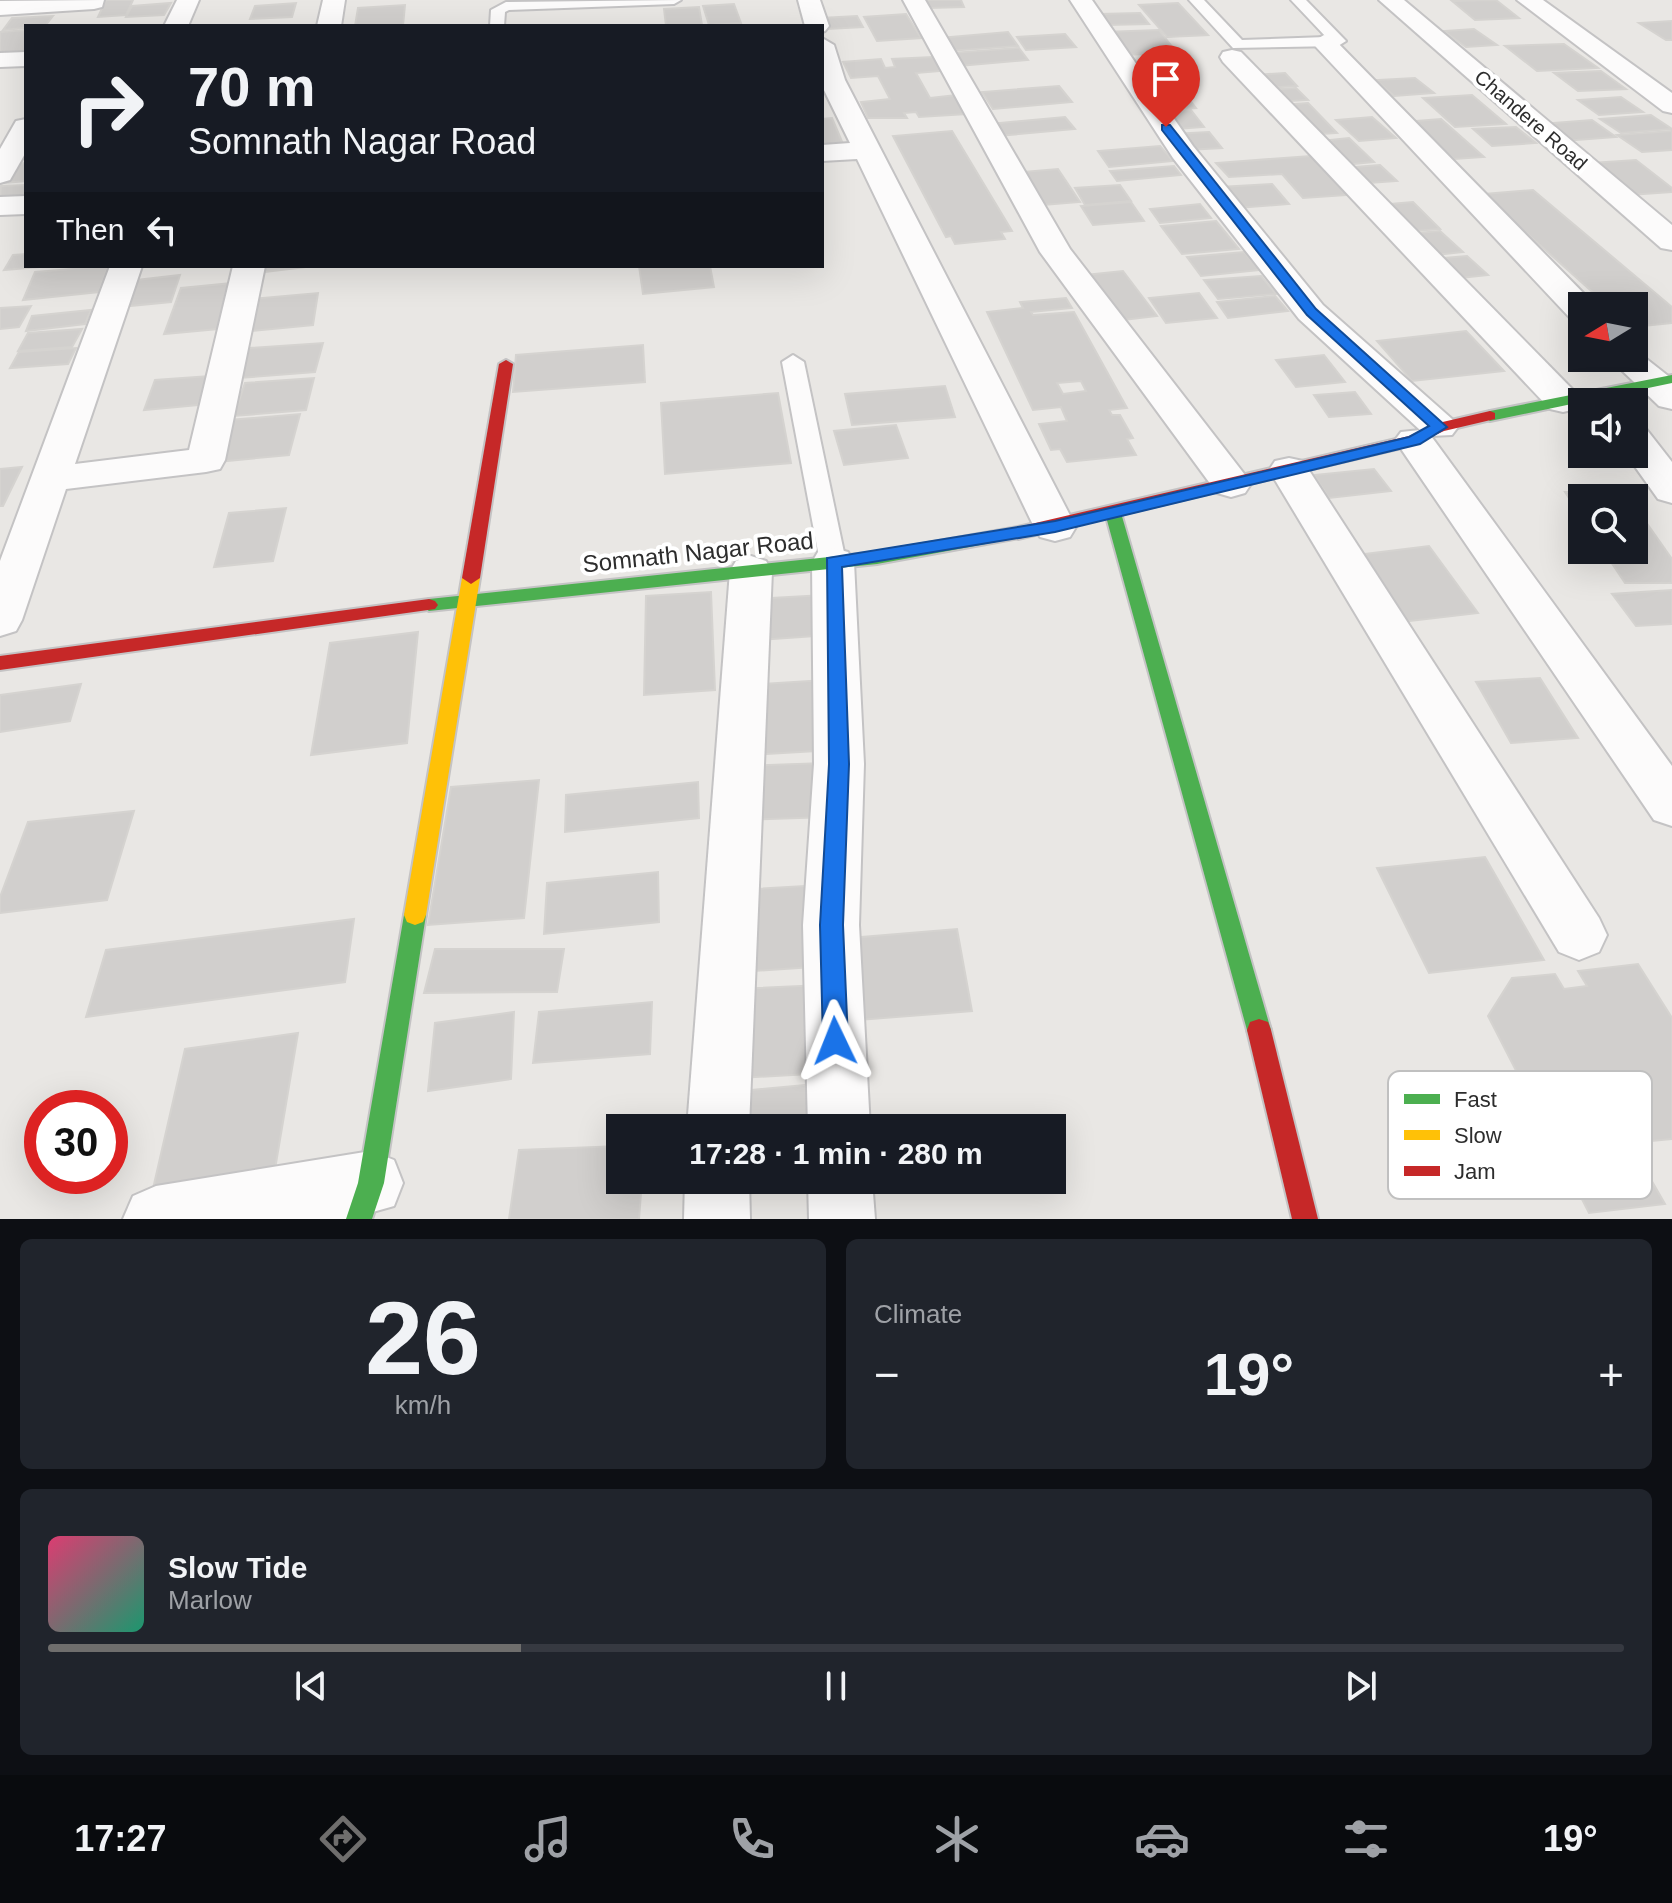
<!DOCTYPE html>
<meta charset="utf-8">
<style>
body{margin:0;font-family:Arial,sans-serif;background:#20242c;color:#f1f3f6;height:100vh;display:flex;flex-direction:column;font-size:30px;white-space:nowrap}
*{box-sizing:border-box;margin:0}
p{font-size:26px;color:#9ea1a6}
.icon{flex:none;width:44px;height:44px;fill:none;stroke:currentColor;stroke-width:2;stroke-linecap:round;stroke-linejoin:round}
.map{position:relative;height:1219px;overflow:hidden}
.details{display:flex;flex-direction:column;gap:20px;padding:20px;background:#0d0f14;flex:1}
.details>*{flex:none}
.guide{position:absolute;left:24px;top:24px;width:800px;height:244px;border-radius:0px;box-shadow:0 8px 32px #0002;background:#171b24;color:#f1f3f6;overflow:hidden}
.needle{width:52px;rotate:260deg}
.tools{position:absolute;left:1568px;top:292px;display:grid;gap:16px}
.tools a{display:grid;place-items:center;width:80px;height:80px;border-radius:0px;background:#171b24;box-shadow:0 8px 32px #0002;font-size:40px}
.speed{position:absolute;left:24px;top:1090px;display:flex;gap:16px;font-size:40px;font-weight:700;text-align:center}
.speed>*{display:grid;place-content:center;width:104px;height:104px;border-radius:50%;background:#171b24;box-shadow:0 8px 32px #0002;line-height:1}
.speed .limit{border:12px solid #d22;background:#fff;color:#111}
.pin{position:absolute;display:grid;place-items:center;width:68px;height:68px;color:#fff;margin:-82px -34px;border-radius:50% 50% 50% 0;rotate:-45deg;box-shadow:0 0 8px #0007}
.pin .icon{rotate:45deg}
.me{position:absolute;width:88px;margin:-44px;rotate:358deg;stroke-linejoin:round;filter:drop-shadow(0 0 6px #0008)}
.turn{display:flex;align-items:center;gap:28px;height:168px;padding:0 32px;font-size:36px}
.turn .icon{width:104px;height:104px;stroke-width:2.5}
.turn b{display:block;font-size:56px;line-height:68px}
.then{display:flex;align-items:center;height:76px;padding:0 32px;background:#0003;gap:16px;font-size:30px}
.big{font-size:60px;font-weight:700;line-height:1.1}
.details .tile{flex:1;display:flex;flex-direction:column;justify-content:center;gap:12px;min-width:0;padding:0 28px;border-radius:12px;background:#20242c}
.details .dial{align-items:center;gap:0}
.dial b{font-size:104px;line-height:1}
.song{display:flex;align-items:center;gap:24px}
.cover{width:96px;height:96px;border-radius:12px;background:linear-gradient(135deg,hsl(340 70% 55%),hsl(160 70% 35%))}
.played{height:8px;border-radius:4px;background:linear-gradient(90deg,#6f6e6d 30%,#363941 30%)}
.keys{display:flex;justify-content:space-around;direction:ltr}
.heat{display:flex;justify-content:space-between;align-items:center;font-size:44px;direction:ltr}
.details .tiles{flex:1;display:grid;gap:20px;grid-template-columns:1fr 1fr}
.tile:last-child{grid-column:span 2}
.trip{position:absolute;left:606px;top:1114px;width:460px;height:80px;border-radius:0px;background:#171b24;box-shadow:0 8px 32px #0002;font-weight:700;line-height:80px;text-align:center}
.dock{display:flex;height:128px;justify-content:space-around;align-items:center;background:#090b0e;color:#9ea1a6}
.dock .icon{width:56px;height:56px}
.dock .current{color:#6f6e6d}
.dock b{font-size:36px;color:#f1f3f6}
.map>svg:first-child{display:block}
</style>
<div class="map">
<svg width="1672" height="1219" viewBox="0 0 1672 1219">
<rect width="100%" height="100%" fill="#e9e7e4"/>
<g fill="#d1cfcd" stroke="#d5d3d0" stroke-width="2" fill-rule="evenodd">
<polygon points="106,0 133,0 126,15 98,17"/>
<polygon points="926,0 961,0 964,7 929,8"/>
<polygon points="1496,0 1519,18 1475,20 1452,1"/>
<polygon points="171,3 164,15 126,17 132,6"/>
<polygon points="296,3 292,17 250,19 255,6"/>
<polygon points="1178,3 1208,35 1167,37 1139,5"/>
<polygon points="734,4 741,23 709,25 703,6"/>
<polygon points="405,5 403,26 355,26 358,8"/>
<polygon points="699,7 702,25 666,26 664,9"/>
<polygon points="1140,13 1149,24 1107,25 1100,14"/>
<polygon points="906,14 921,38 877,41 864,17"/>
<polygon points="53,16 45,26 3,30 12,18"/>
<polygon points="857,16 863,27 827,29 822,18"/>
<polygon points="1672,21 1672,40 1666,40 1639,23"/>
<polygon points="1474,29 1497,45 1466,47 1444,31"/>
<polygon points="26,30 26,51 0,53 0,32"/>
<polygon points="1159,30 1177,53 1120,55 1105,32"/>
<polygon points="1008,32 1018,46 948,51 938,38"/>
<polygon points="1065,34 1076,47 1026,50 1017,37"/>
<polygon points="1564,44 1598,68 1537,71 1505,46"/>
<polygon points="1019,48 1028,60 959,66 950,53"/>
<polygon points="933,57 941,71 916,73 930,98 956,95 966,114 919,117 916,112 904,113 907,118 868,118 861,102 890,99 878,76 851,78 843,62 881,59 885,68 895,67 892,59"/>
<polygon points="1601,71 1626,89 1578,91 1554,73"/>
<polygon points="1285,73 1297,86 1265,88 1253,75"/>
<polygon points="1415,78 1434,93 1394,96 1376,80"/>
<polygon points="1059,86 1072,102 993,109 982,92"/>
<polygon points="1296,88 1308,100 1274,102 1263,90"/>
<polygon points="1183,91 1196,108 1161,110 1148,92"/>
<polygon points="1472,95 1506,124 1455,127 1423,98"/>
<polygon points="1621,97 1643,112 1599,115 1578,100"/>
<polygon points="1308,103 1337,133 1307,135 1279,105"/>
<polygon points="1191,110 1204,127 1176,129 1164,112"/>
<polygon points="1651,115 1672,129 1621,133 1600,119"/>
<polygon points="1065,117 1075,129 998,136 989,124"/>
<polygon points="1372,117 1396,138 1359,141 1336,120"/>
<polygon points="832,118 843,144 822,146 822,119"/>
<polygon points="1441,119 1484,157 1454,159 1429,137 1403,122"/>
<polygon points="1592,120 1616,137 1563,141 1540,124"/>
<polygon points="1516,127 1536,143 1492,146 1473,129"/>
<polygon points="952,131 1012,231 1001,232 1005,239 955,244 951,236 946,237 893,136"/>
<polygon points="1672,131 1672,150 1642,152 1617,135"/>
<polygon points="1209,132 1222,148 1186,150 1174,134"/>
<polygon points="1349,138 1374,162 1344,165 1320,141"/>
<polygon points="1160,146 1173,161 1109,167 1098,151"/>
<polygon points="1311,156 1348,195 1303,198 1282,174 1229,177 1216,163"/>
<polygon points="1636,160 1672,188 1672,192 1629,195 1590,163"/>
<polygon points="26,163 26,181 3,183 15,164"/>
<polygon points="1380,165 1397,181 1355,184 1340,168"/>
<polygon points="1174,166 1181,175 1117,181 1110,171"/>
<polygon points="1058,169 1080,202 1043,205 1022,172"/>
<polygon points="1272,184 1289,204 1237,208 1221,187"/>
<polygon points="26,185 26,200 0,201 1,186"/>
<polygon points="1120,185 1131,201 1085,205 1075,188"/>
<polygon points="1533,190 1672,307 1672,323 1634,327 1634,306 1608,306 1483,194"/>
<polygon points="1131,202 1144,221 1093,225 1081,206"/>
<polygon points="1413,202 1440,229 1403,232 1377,205"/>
<polygon points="1200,204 1211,218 1160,223 1150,209"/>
<polygon points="1216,221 1239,249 1182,254 1161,226"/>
<polygon points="1440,231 1463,252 1426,256 1404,234"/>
<polygon points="1244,252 1260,270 1201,276 1187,257"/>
<polygon points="26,254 26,266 51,266 4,270 13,255"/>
<polygon points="1467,256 1488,275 1451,279 1431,259"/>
<polygon points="108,266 99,292 23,300 35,272"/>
<polygon points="258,266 314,266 256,273"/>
<polygon points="639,266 710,266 714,287 643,294"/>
<polygon points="1123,271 1157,316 1115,321 1084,275"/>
<polygon points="180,275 171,302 119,307 128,281"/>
<polygon points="1261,276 1276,294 1218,299 1204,280"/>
<polygon points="233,283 218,329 164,334 181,288"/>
<polygon points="318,293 313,325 242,332 250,299"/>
<polygon points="1199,293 1217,318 1166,323 1149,298"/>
<polygon points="1275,296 1288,311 1228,318 1217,302"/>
<path d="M1066,298l6,10 -41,4 2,3 41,-3 53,96 -18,2 3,5h8l13,23 -6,1 9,16 -69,7 -7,-13 -9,1 -12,-26 28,-3 -6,-14 -28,3 -46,-98 36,-4 -3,-6zM1081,381l5,10 -23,3 -6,-11z"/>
<polygon points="31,306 19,327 0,329 0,308"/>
<polygon points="91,310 85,324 26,331 32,316"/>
<polygon points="82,329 72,347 18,351 28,333"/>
<polygon points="1466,331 1504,371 1412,381 1377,341"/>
<polygon points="323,343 315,372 239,378 249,348"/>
<polygon points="643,345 645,382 513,392 516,355"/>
<polygon points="76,348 68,364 10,368 19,352"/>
<polygon points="1324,355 1345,382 1296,387 1276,360"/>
<polygon points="209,376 198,405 144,410 155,380"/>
<polygon points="314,378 306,410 234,416 245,383"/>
<polygon points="945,386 955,417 852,425 845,394"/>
<polygon points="1355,392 1371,414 1329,417 1314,395"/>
<polygon points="778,393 791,463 665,474 661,403"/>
<polygon points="300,414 289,455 216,462 229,420"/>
<polygon points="896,425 908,458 844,465 834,431"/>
<polygon points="22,467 3,506 0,506 0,469"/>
<polygon points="1374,469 1391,491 1329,498 1314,475"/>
<polygon points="1565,492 1625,492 1629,498 1582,498 1582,518"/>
<polygon points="1634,505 1672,559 1672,583 1625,583 1603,550 1634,550"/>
<polygon points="286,508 273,561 214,567 229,513"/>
<polygon points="1429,546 1478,613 1393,623 1348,556"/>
<polygon points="1672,590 1672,624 1636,626 1612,594"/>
<polygon points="711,592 715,690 644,695 646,596"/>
<polygon points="824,595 829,635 758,640 755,599"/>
<polygon points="418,632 407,743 311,755 330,643"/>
<polygon points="1540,678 1578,738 1511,743 1476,682"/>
<polygon points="825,680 833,750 751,755 748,685"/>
<polygon points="81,684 70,721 0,732 0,695"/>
<polygon points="824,763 828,817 743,820 744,766"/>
<polygon points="539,780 524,918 428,925 451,787"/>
<polygon points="698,782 699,818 565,832 566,795"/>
<polygon points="134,811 107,900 0,913 0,897 28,822"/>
<polygon points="1485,857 1544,960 1429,973 1377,868"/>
<polygon points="658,872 659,922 544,934 547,883"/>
<polygon points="822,885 827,966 739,972 739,890"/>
<polygon points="354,919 345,982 86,1017 106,950"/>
<polygon points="957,929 972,1011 859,1020 850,938"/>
<polygon points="435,949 564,949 557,992 424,993"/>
<polygon points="1638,964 1672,1018 1672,1139 1630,1143 1665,1204 1589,1213 1488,1016 1512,978 1555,974 1564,989 1587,986 1578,971"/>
<polygon points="822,985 827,1073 739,1078 738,989"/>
<polygon points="652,1002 650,1054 533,1063 539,1012"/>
<polygon points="514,1012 511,1079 428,1091 435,1023"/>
<polygon points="298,1033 274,1175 152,1193 185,1049"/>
<polygon points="815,1084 820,1128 732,1128 731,1092"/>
<polygon points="620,1146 620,1180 642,1180 639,1219 509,1219 519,1150"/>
<polygon points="734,1180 825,1180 825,1186 734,1195"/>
</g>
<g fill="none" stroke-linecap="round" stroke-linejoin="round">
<defs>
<g id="lane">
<polygon points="681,0 674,4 509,10 505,12 504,26 490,26 491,10 506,2"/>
<polygon points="1189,0 1204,0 1242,40 1326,37 1291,0 1306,0 1346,41 1338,46 1233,48"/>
<polygon points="793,355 804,362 846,562 843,568 823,568 820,562 782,362"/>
</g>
<g id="street">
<polygon points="104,0 102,7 94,9 0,15 0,1"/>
<polygon points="177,0 199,0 188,26 164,26"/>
<polygon points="323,0 345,0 341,26 317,26"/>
<polygon points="798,0 820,0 829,26 825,31 822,32 822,26 805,26"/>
<polygon points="903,0 925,0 1070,249 1245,475 1251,484 1245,493 1231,497 1217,493 1040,252"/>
<polygon points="1070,0 1092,0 1193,146 1323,305 1452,419 1458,427 1452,435 1431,436 1672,766 1672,826 1654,820 1395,440 1401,432 1420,430 1299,319 1173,158"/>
<polygon points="1379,0 1404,0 1672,225 1672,250 1661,248"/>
<polygon points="1517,0 1543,0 1672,93 1672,113 1663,111"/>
<polygon points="1324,35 1332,37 1594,304 1582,306 1582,321 1570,318 1316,47 1312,42"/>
<polygon points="822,38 834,45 845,80 1076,527 1070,537 1055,541 1040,537 1034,527 857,159 822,161 822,145 850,143 822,86"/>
<polygon points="1232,50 1241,52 1576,393 1581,401 1576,409 1563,412 1550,409 1223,62 1220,57 1223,52"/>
<polygon points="26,52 26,66 0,67 0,53"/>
<polygon points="26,119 26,152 10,180 0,183 0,149 16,121"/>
<polygon points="26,196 26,214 0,215 0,197"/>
<polygon points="110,266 142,266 75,464 189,450 233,266 265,266 225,460 220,469 206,472 66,489 22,620 16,631 0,636 0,561"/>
<polygon points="1634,349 1672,379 1672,409 1659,406 1609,358 1634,358"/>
<polygon points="1634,426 1647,430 1672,462 1672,503 1658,499 1626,454 1634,454"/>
<polygon points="1289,458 1303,461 1599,918 1607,935 1599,952 1579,960 1559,952 1269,470 1275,461"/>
<polygon points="833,548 848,552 854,562 864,764 859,925 870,1128 808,1128 803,925 814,764 812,562 818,552"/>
<polygon points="751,556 766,561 772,571 749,1128 687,1128 730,571 736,561"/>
<polygon points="371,1151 394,1160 403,1183 394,1206 348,1219 123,1219 133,1196 156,1186"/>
<polygon points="685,1180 749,1180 750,1219 684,1219"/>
<polygon points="808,1180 872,1180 875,1219 809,1219"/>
</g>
<g id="fast">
<polygon points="1672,375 1672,383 1490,421 1482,416 1490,411"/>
<polygon points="1113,508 1121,513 1271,1030 1268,1038 1259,1041 1250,1038 1247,1030 1105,513"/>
<polygon points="1018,527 1024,529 1026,533 1024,537 877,564 429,611 420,605 429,599 877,552"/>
<polygon points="415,905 423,908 426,915 384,1183 372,1219 346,1219 358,1183 404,915 407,908"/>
</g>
<polygon id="slow" points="471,572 480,578 426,915 423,922 415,925 407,922 404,915 462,578"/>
<g id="jam">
<polygon points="506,360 513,364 480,578 471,584 462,578 499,364"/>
<polygon points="1490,411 1495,413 1495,419 1444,431 1414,445 1018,539 1010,533 1018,527 1409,436 1434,424"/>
<polygon points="429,599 435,601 438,605 435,609 0,670 0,656"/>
<polygon points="1259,1019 1268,1022 1271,1030 1318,1219 1292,1219 1247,1030 1250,1022"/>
</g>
</defs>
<use href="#lane" stroke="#c4c3c4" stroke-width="4"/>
<use href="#street" stroke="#c4c3c4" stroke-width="4"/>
<use href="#fast" stroke="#c4c3c4" stroke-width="4"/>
<use href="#slow" stroke="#c4c3c4" stroke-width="4"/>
<use href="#jam" stroke="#c4c3c4" stroke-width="4"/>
<use href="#lane" fill="#fcfbfb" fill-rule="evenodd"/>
<use href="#street" fill="#fcfbfb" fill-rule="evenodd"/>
<use href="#fast" fill="#4caf50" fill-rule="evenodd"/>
<use href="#slow" fill="#ffc107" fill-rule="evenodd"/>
<use href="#jam" fill="#c62828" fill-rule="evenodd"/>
</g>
<polygon fill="#1a73e8" stroke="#114b97" stroke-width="2" points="1162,125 1170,125 1316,309 1447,427 1420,444 1055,532 842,567 849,764 843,925 848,1041 844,1049 835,1053 827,1049 823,1041 820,925 829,764 827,558 1055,521 1409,437 1429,426 1307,315 1162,130"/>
<g text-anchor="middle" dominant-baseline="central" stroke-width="8" stroke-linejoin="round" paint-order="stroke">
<g font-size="20" fill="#2d2d2d" stroke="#fff">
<text transform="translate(1531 120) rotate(41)">Chandere Road</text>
</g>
<g font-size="24" fill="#2d2d2d" stroke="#fff">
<text transform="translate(698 552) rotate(-6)">Somnath Nagar Road</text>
</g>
</g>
<rect x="1388" y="1071" width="264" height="128" rx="12" fill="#fff" stroke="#c0c0c0" stroke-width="2"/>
<rect x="1404" y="1094" width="36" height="10" fill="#4caf50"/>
<rect x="1404" y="1130" width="36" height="10" fill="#ffc107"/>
<rect x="1404" y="1166" width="36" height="10" fill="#c62828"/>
<g font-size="22" fill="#2d2d2d">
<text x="1454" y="1107">Fast</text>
<text x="1454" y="1143">Slow</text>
<text x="1454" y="1179">Jam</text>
</g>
</svg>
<div class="tools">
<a><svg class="needle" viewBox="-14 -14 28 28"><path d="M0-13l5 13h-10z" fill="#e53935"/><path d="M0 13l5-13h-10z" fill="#9ea1a6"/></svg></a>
<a><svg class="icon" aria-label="sound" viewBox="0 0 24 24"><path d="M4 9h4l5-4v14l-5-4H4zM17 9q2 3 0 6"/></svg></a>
<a><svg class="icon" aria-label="search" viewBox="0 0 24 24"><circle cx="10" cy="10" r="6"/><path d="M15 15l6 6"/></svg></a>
</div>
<div class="speed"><div class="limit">30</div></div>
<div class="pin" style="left:1166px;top:127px;background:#d93025"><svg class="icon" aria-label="arrive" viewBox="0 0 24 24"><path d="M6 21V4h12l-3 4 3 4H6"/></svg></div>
<svg class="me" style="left:835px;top:1041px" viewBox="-20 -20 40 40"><path d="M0-17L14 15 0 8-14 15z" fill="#1a73e8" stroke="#fff" stroke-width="4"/></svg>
<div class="trip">17:28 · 1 min · 280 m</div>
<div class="guide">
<div class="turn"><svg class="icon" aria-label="right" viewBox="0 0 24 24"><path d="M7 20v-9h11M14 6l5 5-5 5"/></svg><div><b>70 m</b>Somnath Nagar Road</div></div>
<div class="then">Then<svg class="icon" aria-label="left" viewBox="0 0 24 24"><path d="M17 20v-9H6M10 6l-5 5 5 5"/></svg></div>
</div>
</div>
<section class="details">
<div class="tiles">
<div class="tile dial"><b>26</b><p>km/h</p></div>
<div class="tile"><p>Climate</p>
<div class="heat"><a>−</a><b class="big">19°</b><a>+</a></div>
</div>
<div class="tile">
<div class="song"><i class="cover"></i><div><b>Slow Tide</b><p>Marlow</p></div></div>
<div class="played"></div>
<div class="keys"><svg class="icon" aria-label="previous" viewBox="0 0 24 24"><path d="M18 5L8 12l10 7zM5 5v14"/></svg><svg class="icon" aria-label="pause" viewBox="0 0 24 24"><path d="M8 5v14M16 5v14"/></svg><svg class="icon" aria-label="next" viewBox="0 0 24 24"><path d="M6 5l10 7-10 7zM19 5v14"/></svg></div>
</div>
</div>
</section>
<nav class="dock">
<b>17:27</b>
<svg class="icon current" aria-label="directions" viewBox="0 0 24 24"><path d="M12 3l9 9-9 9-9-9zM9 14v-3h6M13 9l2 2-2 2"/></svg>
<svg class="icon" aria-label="music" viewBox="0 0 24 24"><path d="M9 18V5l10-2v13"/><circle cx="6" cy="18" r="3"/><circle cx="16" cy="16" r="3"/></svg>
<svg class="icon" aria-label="phone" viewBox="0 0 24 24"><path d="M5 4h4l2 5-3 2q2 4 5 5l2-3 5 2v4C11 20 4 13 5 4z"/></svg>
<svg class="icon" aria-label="climate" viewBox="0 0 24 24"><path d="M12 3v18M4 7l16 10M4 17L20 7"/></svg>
<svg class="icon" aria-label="car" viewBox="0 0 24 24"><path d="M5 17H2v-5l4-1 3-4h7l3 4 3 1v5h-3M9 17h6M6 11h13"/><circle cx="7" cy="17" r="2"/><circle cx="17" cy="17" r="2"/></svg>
<svg class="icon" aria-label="filters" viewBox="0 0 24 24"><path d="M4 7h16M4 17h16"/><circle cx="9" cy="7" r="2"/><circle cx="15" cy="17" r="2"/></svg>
<b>19°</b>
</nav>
